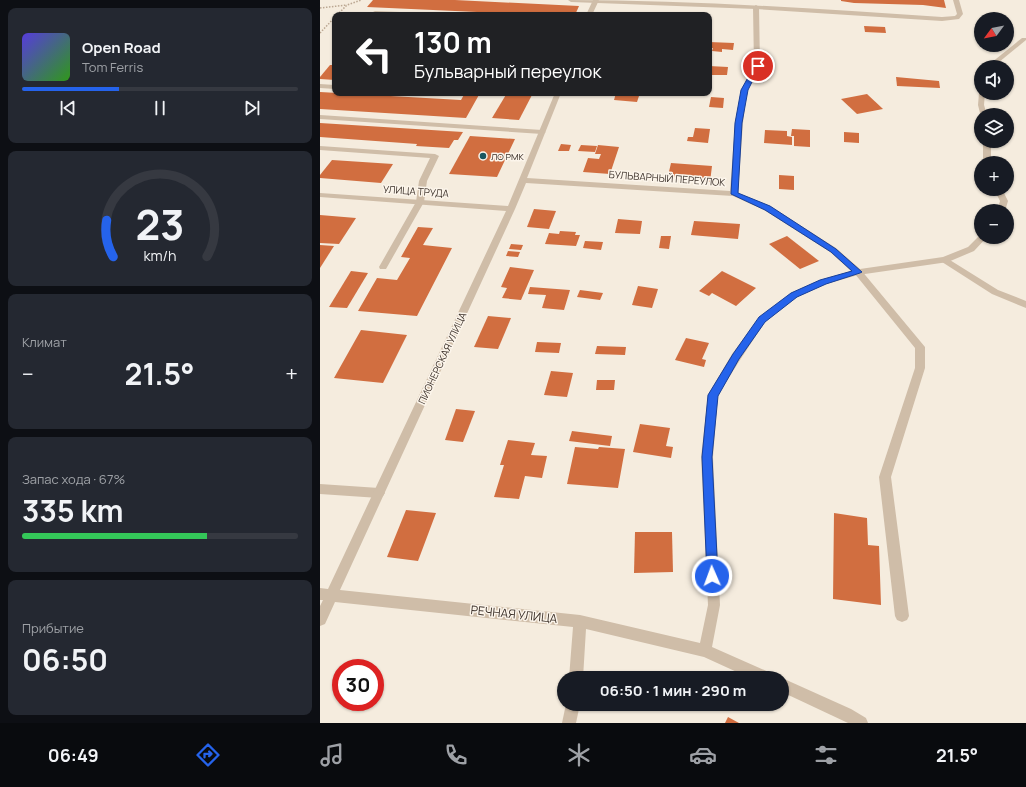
<!DOCTYPE html>
<html lang="ru">
<meta charset="utf-8">
<style>
body{margin:0;font-family:Manrope,sans-serif;background:#242831;color:#f1f3f6;height:100vh;display:flex;flex-direction:column;font-size:15px;white-space:nowrap}
*{box-sizing:border-box;margin:0}
p{font-size:13px;color:#9ea1a6}
.icon{flex:none;width:22px;height:22px;fill:none;stroke:currentColor;stroke-width:2;stroke-linecap:round;stroke-linejoin:round}
.map{position:relative;flex:1;overflow:hidden}
.drawer{display:flex;flex-direction:column;gap:8px;padding:8px;background:#0d0f14;width:320px}
.drawer>*{flex:none}
.top-card{position:absolute;left:12px;top:12px;width:380px;height:84px;border-radius:8px;box-shadow:0 1px 3px #0004;background:#202124;color:#fff;overflow:hidden}
.needle{width:26px;rotate:238deg}
.fabs{position:absolute;left:654px;top:12px;display:grid;gap:8px}
.fabs a{display:grid;place-items:center;width:40px;height:40px;border-radius:50%;background:#171b24;box-shadow:0 1px 3px #0004;font-size:20px}
.speed{position:absolute;left:12px;top:659px;display:flex;gap:8px;font-size:20px;font-weight:700;text-align:center}
.speed>*{display:grid;place-content:center;width:52px;height:52px;border-radius:50%;background:#171b24;box-shadow:0 1px 3px #0004;line-height:1}
.speed .limit{border:6px solid #d22;background:#fff;color:#111}
.pin{position:absolute;display:grid;place-items:center;width:34px;height:34px;color:#fff;margin:-17px;border:2px solid #fff;border-radius:50%;box-shadow:0 1px 4px #0007}
.me{position:absolute;width:44px;margin:-22px;rotate:358deg;stroke-linejoin:round;filter:drop-shadow(0 0 3px #0008)}
.turn{display:flex;align-items:center;gap:14px;height:84px;padding:0 16px;font-size:18px}
.turn .icon{width:52px;height:52px;stroke-width:2.5}
.turn b{display:block;font-size:28px;line-height:34px}
.big{font-size:30px;font-weight:700;line-height:1.1}
.drawer .tile{flex:1;display:flex;flex-direction:column;justify-content:center;gap:6px;min-width:0;padding:0 14px;border-radius:8px;background:#242831}
.drawer .dial{align-items:center;gap:0}
.dial svg{height:104px;overflow:visible;fill:none;stroke:#363941;stroke-width:7;stroke-linecap:round;text-anchor:middle}
.dial text{fill:#f1f3f6;stroke:none}
.song{display:flex;align-items:center;gap:12px}
.cover{width:48px;height:48px;border-radius:6px;background:linear-gradient(135deg,hsl(250 70% 55%),hsl(110 70% 35%))}
.played{height:4px;border-radius:2px;background:linear-gradient(90deg,#2563eb 35%,#363941 35%)}
.keys{display:flex;justify-content:space-around;direction:ltr}
.heat{display:flex;justify-content:space-between;align-items:center;font-size:22px;direction:ltr}
.charge{height:6px;border-radius:3px;background:linear-gradient(90deg,#34c759 67%,#363941 0)}
.trip{position:absolute;left:237px;top:671px;width:232px;height:40px;border-radius:20px;background:#171b24;box-shadow:0 1px 3px #0004;font-weight:700;line-height:40px;text-align:center}
.tabs{display:flex;height:64px;justify-content:space-around;align-items:center;background:#090b0e;color:#9ea1a6}
.tabs .icon{width:28px;height:28px}
.tabs .current{color:#2563eb}
.tabs b{font-size:18px;color:#f1f3f6}
main{display:flex;flex:1;min-height:0}
.map>svg:first-child{display:block}
</style>
<main>
<section class="drawer">
<div class="tile">
<div class="song"><i class="cover"></i><div><b>Open Road</b><p>Tom Ferris</p></div></div>
<div class="played"></div>
<div class="keys"><svg class="icon" aria-label="previous" viewBox="0 0 24 24"><path d="M18 5L8 12l10 7zM5 5v14"/></svg><svg class="icon" aria-label="pause" viewBox="0 0 24 24"><path d="M8 5v14M16 5v14"/></svg><svg class="icon" aria-label="next" viewBox="0 0 24 24"><path d="M6 5l10 7-10 7zM19 5v14"/></svg></div>
</div>
<div class="tile dial"><svg viewBox="0 0 100 80">
<path d="M14 69A42 42 0 1 1 86 69"/>
<path d="M14 69A42 42 0 0 1 9 41" stroke="#2563eb"/>
<text x="50" y="56" font-size="32" font-weight="700">23</text>
<text x="50" y="72" font-size="11">km/h</text>
</svg></div>
<div class="tile"><p>Климат</p>
<div class="heat"><a>−</a><b class="big">21.5°</b><a>+</a></div>
</div>
<div class="tile"><p>Запас хода · 67%</p><b class="big">335 km</b><div class="charge"></div></div>
<div class="tile"><p>Прибытие</p><b class="big">06:50</b></div>
</section>
<div class="map">
<svg width="706" height="723" viewBox="0 0 706 723">
<rect width="100%" height="100%" fill="#f5ecde"/>
<g fill="#d16e40">
<polygon points="53,0 135,0 259,6 255,15 221,15 47,7"/>
<polygon points="521,0 624,0 626,8 603,5 534,3 521,1"/>
<polygon points="544,26 565,27 566,33 545,32"/>
<polygon points="389,42 414,43 413,50 402,49 402,52 392,51 393,48 389,48"/>
<polygon points="10,65 15,65 15,80 0,79 0,77"/>
<polygon points="389,66 408,67 407,75 389,75"/>
<polygon points="576,77 619,81 620,88 577,86"/>
<polygon points="0,92 141,100 145,93 160,93 146,118 0,109"/>
<polygon points="187,93 213,93 199,120 172,118"/>
<polygon points="296,93 320,93 317,102 294,100"/>
<polygon points="547,94 563,109 537,114 521,99"/>
<polygon points="391,97 404,98 403,108 389,107"/>
<polygon points="0,123 143,132 138,140 134,140 129,148 96,146 97,144 0,137"/>
<polygon points="375,128 390,129 388,143 367,141 368,137 373,137"/>
<polygon points="472,129 490,130 490,147 474,146 474,136 471,136"/>
<polygon points="445,130 467,131 467,136 472,137 472,145 444,143"/>
<polygon points="524,132 539,133 539,143 524,142"/>
<polygon points="150,136 195,139 177,177 129,174"/>
<polygon points="241,144 251,145 249,151 238,151"/>
<polygon points="261,145 277,146 275,152 258,151"/>
<polygon points="278,145 299,147 290,174 263,172 268,158 279,159 281,154 275,154"/>
<polygon points="12,160 73,164 61,183 0,178 0,175"/>
<polygon points="351,163 392,166 390,182 364,180 365,177 348,176"/>
<polygon points="459,175 474,176 474,190 459,189"/>
<polygon points="214,209 236,211 229,229 207,227"/>
<polygon points="0,215 36,218 19,244 0,243"/>
<polygon points="298,219 322,221 320,234 295,233"/>
<polygon points="374,221 420,224 418,239 371,235"/>
<polygon points="98,227 113,228 103,245 132,248 97,316 38,311 57,278 77,280 90,258 81,257"/>
<polygon points="240,231 256,232 255,235 260,235 256,246 225,244 229,233 239,234"/>
<polygon points="341,236 351,236 349,249 339,248"/>
<polygon points="467,236 499,261 480,269 449,244"/>
<polygon points="265,241 283,242 281,250 263,248"/>
<polygon points="191,244 203,245 201,250 189,249"/>
<polygon points="0,245 14,246 0,268"/>
<polygon points="188,251 200,252 198,257 186,256"/>
<polygon points="190,267 214,270 201,300 182,298 187,288 181,287"/>
<polygon points="31,271 48,273 27,308 9,307"/>
<polygon points="402,271 436,288 416,306 392,293 389,296 379,291"/>
<polygon points="318,286 338,289 332,308 312,305"/>
<polygon points="210,287 250,290 244,310 222,308 226,295 208,294"/>
<polygon points="260,290 283,293 280,300 257,297"/>
<polygon points="168,316 191,318 178,349 154,347"/>
<polygon points="41,330 87,335 63,383 14,378"/>
<polygon points="366,338 389,343 382,359 386,360 384,367 355,360"/>
<polygon points="217,342 241,343 239,353 215,352"/>
<polygon points="277,346 306,347 305,355 275,354"/>
<polygon points="231,371 253,373 247,397 224,395"/>
<polygon points="277,380 295,380 294,390 276,390"/>
<polygon points="136,409 155,411 143,442 125,440"/>
<polygon points="320,424 350,428 346,446 353,447 351,458 313,452"/>
<polygon points="252,431 292,436 290,446 249,441"/>
<polygon points="188,440 215,443 211,455 227,456 222,478 205,476 199,499 174,497 184,465 180,465"/>
<polygon points="255,447 278,449 279,447 305,449 298,488 247,484"/>
<polygon points="86,510 116,513 98,561 67,557"/>
<polygon points="514,513 547,518 548,545 559,546 561,605 513,599"/>
<polygon points="315,532 352,532 353,572 314,573"/>
<polygon points="408,717 419,723 405,723"/>
</g>
<g fill="none" stroke-linecap="round" stroke-linejoin="round">
<g stroke="#bba792" stroke-width="1.5" stroke-dasharray="1.5 1.5" stroke-linecap="butt">
<polyline points="0,8 27,5"/>
<polyline points="17,15 27,5 41,0"/>
<polyline points="0,33 15,17"/>
</g>
<g fill="#cfbda8" fill-rule="evenodd">
<path d="M248,0c125,0 249,9 374,17l13,-1 2,-2 -4,-14h6l4,14 -4,5 -17,2 -186,-12 -185,-7z"/>
<polygon points="55,11 105,13 108,15 53,14 53,12"/>
<polygon points="702,38 706,38 706,40 673,67 666,67"/>
<polygon points="0,84 15,85 15,89 0,88"/>
<polygon points="661,91 661,93 665,93 664,105 667,115 661,115 661,117 658,105 659,93"/>
<path d="M115,93h24c-5,4 -19,4 -24,0z"/>
<polygon points="0,115 222,130 226,132 222,134 0,119"/>
<rect x="663" y="141" width="8" height="22"/>
<polygon points="0,146 115,154 119,156 107,181 104,202 66,269 60,269 59,267 96,202 99,181 110,158 0,150"/>
<polygon points="674,189 682,189 688,201 685,211 677,211 680,201"/>
<polygon points="625,257 678,290 706,301 706,308 672,294 622,262 621,260"/>
<polygon points="538,269 541,270 605,347 605,368 571,477 589,616 587,620 582,622 577,620 575,616 559,477 595,368 595,348 535,274 534,272 535,270"/>
<polygon points="0,484 59,488 63,490 65,493 63,496 59,498 0,494"/>
</g>
<g fill="#cfbda8" fill-rule="evenodd">
<polygon points="273,0 279,0 272,15 266,15"/>
<path d="M436,5l3,2 1,59 -13,24 -4,33 -5,70 32,13 66,42 24,21 83,-12 25,-10 12,-12 1,2h6l-13,14 -26,11 -90,13 -32,9 -29,13 -32,25 -25,38 -22,35 -5,62 7,148 -8,42 59,26 2,5h-23l-46,-21 -118,-28 -3,49h-14l4,-51 -238,-25 -10,22 -5,2v-20l3,-6h-3v-12l8,1 178,-378 -186,-14v-4l188,13 47,-113h6l-34,85 203,13 5,-68 6,-33 13,-24 -1,-59zM206,183l207,13 31,14 66,42 21,19 -31,9 -29,13 -32,25 -27,36 -24,41 -7,62 7,148 -8,38 -120,-28 -240,-25 175,-381z"/>
<polygon points="462,678 531,709 546,718 548,723 528,723 462,692"/>
<polygon points="246,704 260,704 256,723 242,723"/>
</g>
</g>
<polygon fill="#2563eb" stroke="#184099" points="435,65 440,66 428,90 422,123 418,193 450,206 516,249 542,272 540,273 506,284 477,297 445,322 419,359 398,396 392,457 398,576 396,579 392,581 388,579 387,576 382,457 388,395 413,354 439,317 471,293 500,280 532,271 511,252 445,210 411,194 415,123 421,90"/>
<circle fill="#1a5761" stroke="#fcf5eb" stroke-width="1.5" cx="163" cy="156" r="4"/>
<g text-anchor="middle" dominant-baseline="central" stroke-width="3" stroke-linejoin="round" paint-order="stroke">
<g font-size="9" fill="#3b3029" stroke="#fcf5eb" text-anchor="start">
<text x="171" y="156">ЛО РМК</text>
</g>
<g font-size="10" fill="#3b3029" stroke="#fcf5eb">
<text transform="translate(347 178) rotate(4)">БУЛЬВАРНЫЙ ПЕРЕУЛОК</text>
<text transform="translate(96 191) rotate(4)">УЛИЦА ТРУДА</text>
<text transform="translate(122 358) rotate(-65)">ПИОНЕРСКАЯ УЛИЦА</text>
</g>
<g font-size="12" fill="#3b3029" stroke="#fcf5eb">
<text transform="translate(194 614) rotate(6)">РЕЧНАЯ УЛИЦА</text>
</g>
</g>
</svg>
<div class="fabs">
<a><svg class="needle" viewBox="-14 -14 28 28"><path d="M0-13l5 13h-10z" fill="#e53935"/><path d="M0 13l5-13h-10z" fill="#9ea1a6"/></svg></a>
<a><svg class="icon" aria-label="sound" viewBox="0 0 24 24"><path d="M4 9h4l5-4v14l-5-4H4zM17 9q2 3 0 6"/></svg></a>
<a><svg class="icon" aria-label="layers" viewBox="0 0 24 24"><path d="M12 4l9 5-9 5-9-5zM3 14l9 5 9-5"/></svg></a>
<a>+</a>
<a>−</a>
</div>
<div class="speed"><div class="limit">30</div></div>
<div class="pin" style="left:438px;top:66px;background:#d93025"><svg class="icon" aria-label="arrive" viewBox="0 0 24 24"><path d="M6 21V4h12l-3 4 3 4H6"/></svg></div>
<svg class="me" style="left:392px;top:576px" viewBox="-20 -20 40 40"><circle r="17" fill="#2563eb" stroke="#fff" stroke-width="3"/><path d="M0-11L8 9 0 5-8 9z" fill="#fff"/></svg>
<div class="trip">06:50 · 1 мин · 290 m</div>
<div class="top-card">
<div class="turn"><svg class="icon" aria-label="left" viewBox="0 0 24 24"><path d="M17 20v-9H6M10 6l-5 5 5 5"/></svg><div><b>130 m</b>Бульварный переулок</div></div>
</div>
</div>
</main>
<nav class="tabs">
<b>06:49</b>
<svg class="icon current" aria-label="directions" viewBox="0 0 24 24"><path d="M12 3l9 9-9 9-9-9zM9 14v-3h6M13 9l2 2-2 2"/></svg>
<svg class="icon" aria-label="music" viewBox="0 0 24 24"><path d="M9 18V5l10-2v13"/><circle cx="6" cy="18" r="3"/><circle cx="16" cy="16" r="3"/></svg>
<svg class="icon" aria-label="phone" viewBox="0 0 24 24"><path d="M5 4h4l2 5-3 2q2 4 5 5l2-3 5 2v4C11 20 4 13 5 4z"/></svg>
<svg class="icon" aria-label="climate" viewBox="0 0 24 24"><path d="M12 3v18M4 7l16 10M4 17L20 7"/></svg>
<svg class="icon" aria-label="car" viewBox="0 0 24 24"><path d="M5 17H2v-5l4-1 3-4h7l3 4 3 1v5h-3M9 17h6M6 11h13"/><circle cx="7" cy="17" r="2"/><circle cx="17" cy="17" r="2"/></svg>
<svg class="icon" aria-label="filters" viewBox="0 0 24 24"><path d="M4 7h16M4 17h16"/><circle cx="9" cy="7" r="2"/><circle cx="15" cy="17" r="2"/></svg>
<b>21.5°</b>
</nav>
